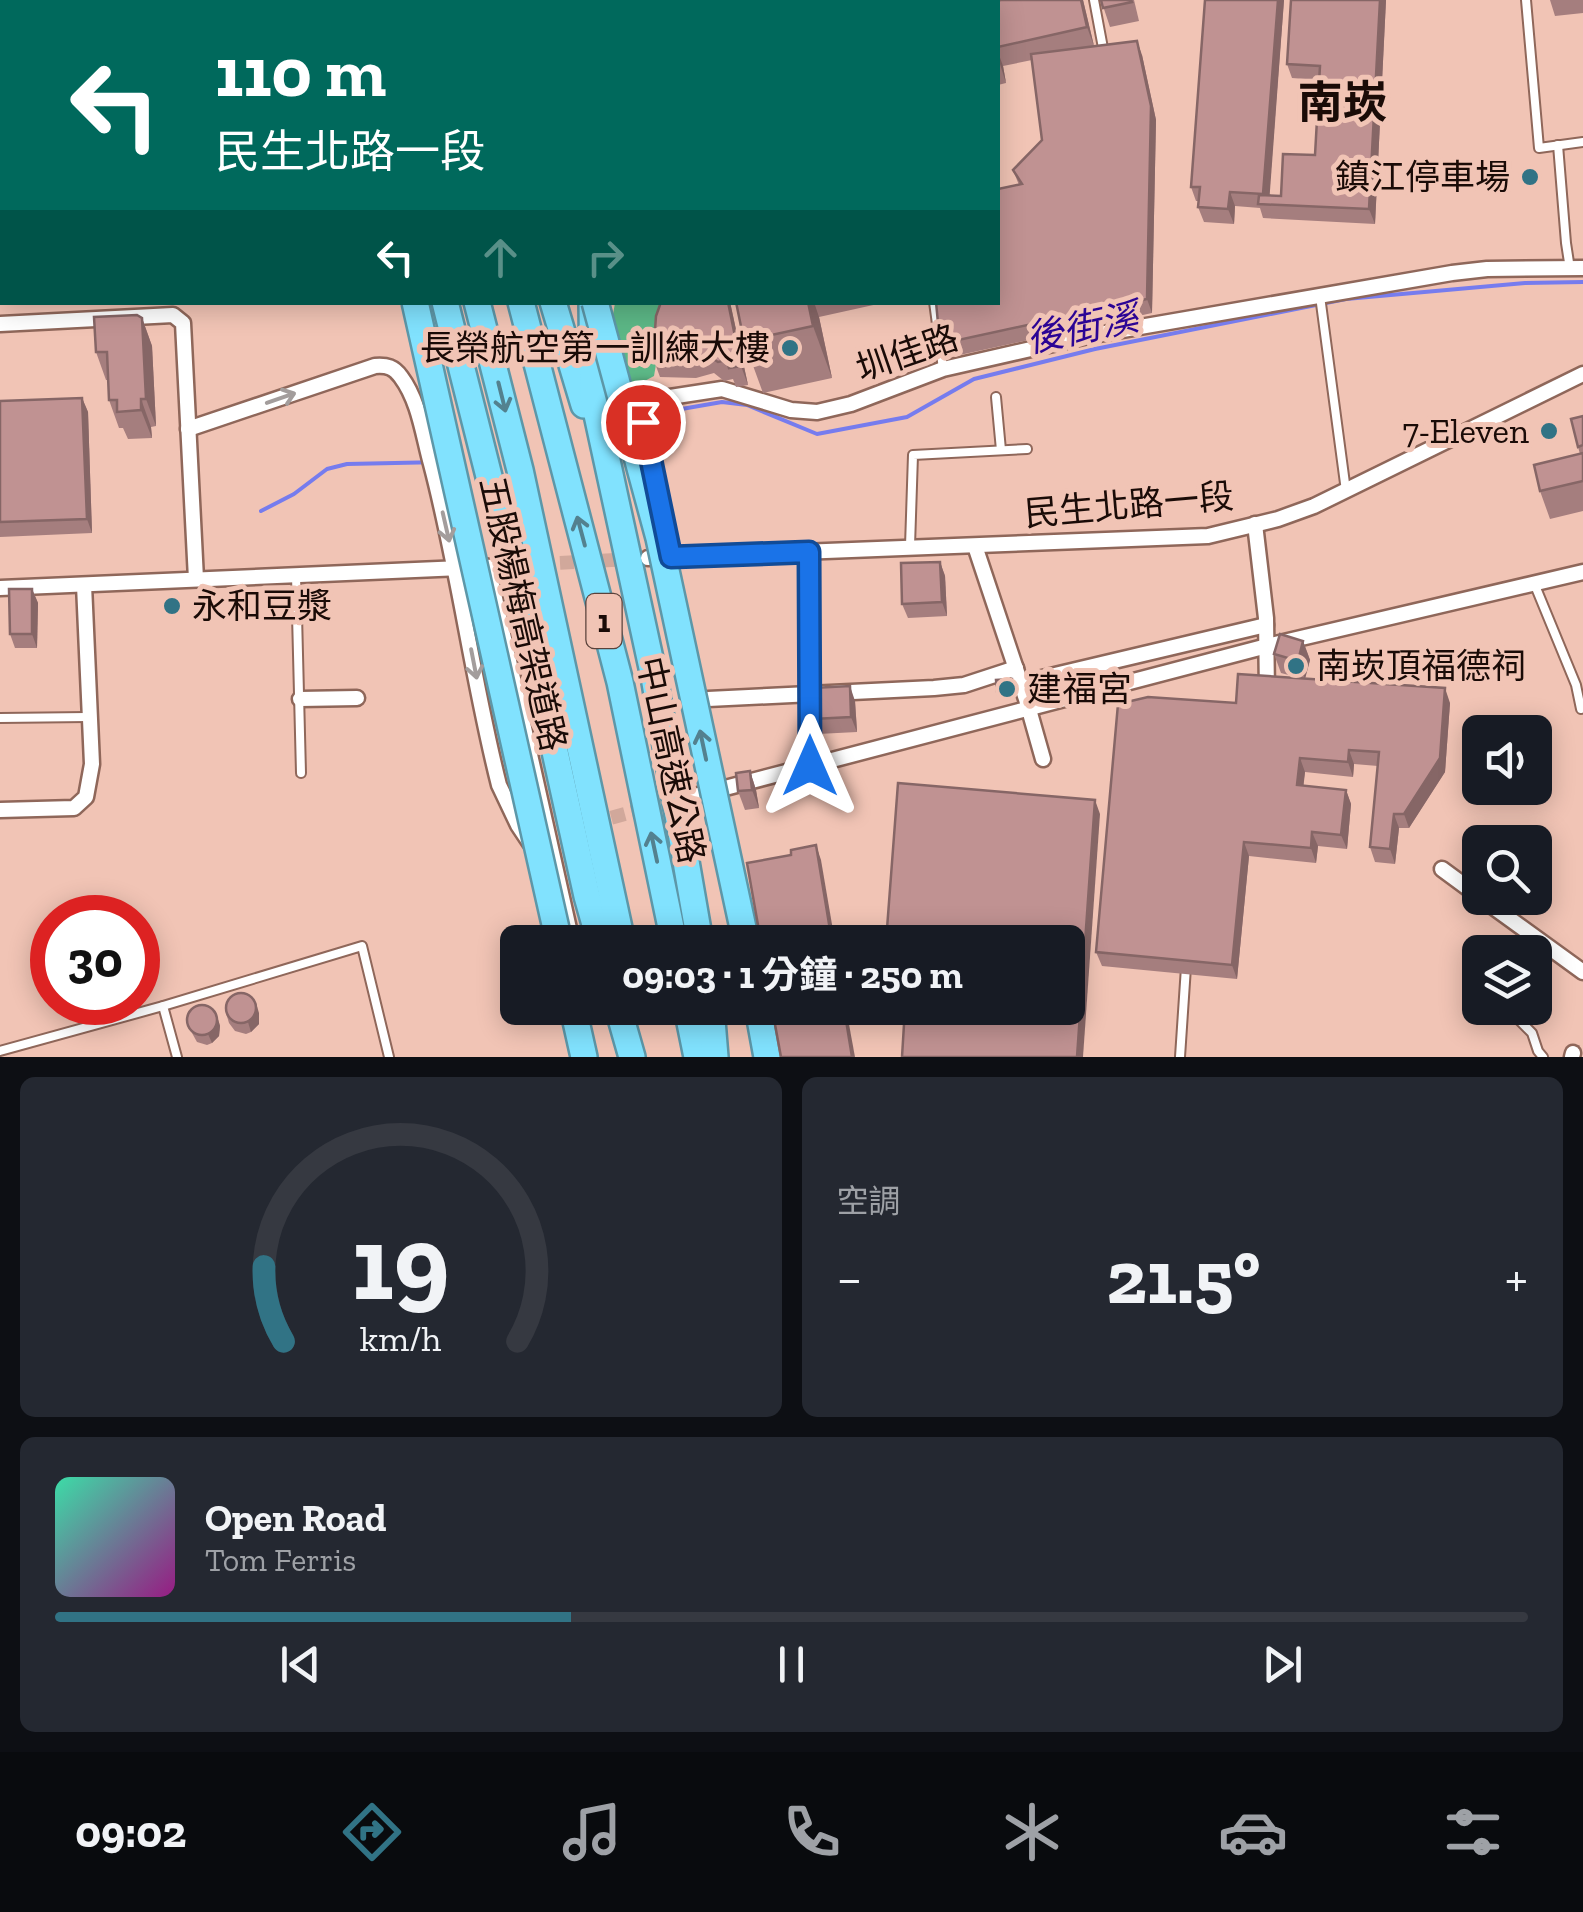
<!DOCTYPE html>
<html lang="zh-TW">
<meta charset="utf-8">
<style>
body{margin:0;font-family:"Zilla Slab","Noto Sans TC",serif;background:#242831;color:#f1f3f6;height:100vh;display:flex;flex-direction:column;font-size:38px;white-space:nowrap}
*{box-sizing:border-box;margin:0}
p{font-size:32px;color:#9ea1a6}
.icon{flex:none;width:55px;height:55px;fill:none;stroke:currentColor;stroke-width:2;stroke-linecap:round;stroke-linejoin:round}
.map{position:relative;height:1057px;overflow:hidden}
.sheet{display:flex;flex-direction:column;gap:20px;padding:20px;background:#0d0f14;flex:1}
.sheet>*{flex:none}
.guide{position:absolute;left:0px;top:0px;width:1000px;height:305px;box-shadow:0 5px 25px #0003;background:#00695c;color:#fff;overflow:hidden}
.controls{position:absolute;left:1462px;top:715px;display:grid;gap:20px}
.controls a{display:grid;place-items:center;width:90px;height:90px;border-radius:15px;background:#171b24;box-shadow:0 5px 25px #0003;font-size:50px}
.speed{position:absolute;left:30px;top:895px;display:flex;gap:20px;font-size:50px;font-weight:700;text-align:center}
.speed>*{display:grid;place-content:center;width:130px;height:130px;border-radius:50%;background:#171b24;box-shadow:0 5px 25px #0003;line-height:1}
.speed .limit{border:15px solid #d22;background:#fff;color:#111}
.pin{position:absolute;display:grid;place-items:center;width:85px;height:85px;color:#fff;margin:-42px;border:5px solid #fff;border-radius:50%;box-shadow:0 2px 10px #0007}
.me{position:absolute;width:110px;margin:-55px;rotate:0deg;stroke-linejoin:round;filter:drop-shadow(0 0 8px #0008)}
.turn{display:flex;align-items:center;gap:35px;height:210px;padding:0 50px;font-size:45px}
.turn .icon{width:130px;height:130px;stroke-width:2.5}
.turn b{display:block;font-size:70px;line-height:85px}
.lanes{display:flex;align-items:center;height:95px;padding:0 50px;background:#0003;justify-content:center;gap:50px;direction:ltr}
.lanes .off{opacity:.35}
.big{font-size:75px;font-weight:700;line-height:1.1}
.sheet .widget{flex:1;display:flex;flex-direction:column;justify-content:center;gap:15px;min-width:0;padding:0 35px;border-radius:15px;background:#242831}
.sheet .dial{align-items:center;gap:0}
.dial svg{height:260px;overflow:visible;fill:none;stroke:#363941;stroke-width:7;stroke-linecap:round;text-anchor:middle}
.dial text{fill:#f1f3f6;stroke:none}
.song{display:flex;align-items:center;gap:30px}
.cover{width:120px;height:120px;border-radius:15px;background:linear-gradient(135deg,hsl(160 70% 55%),hsl(310 70% 35%))}
.played{height:10px;border-radius:5px;background:linear-gradient(90deg,#317385 35%,#363941 35%)}
.keys{display:flex;justify-content:space-around;direction:ltr}
.heat{display:flex;justify-content:space-between;align-items:center;font-size:55px;direction:ltr}
.sheet .tiles{flex:1;display:grid;gap:20px;grid-template-columns:1fr 1fr}
.widget:last-child{grid-column:span 2}
.trip{position:absolute;left:500px;top:925px;width:585px;height:100px;border-radius:15px;background:#171b24;box-shadow:0 5px 25px #0003;font-weight:700;line-height:100px;text-align:center}
.tab-bar{display:flex;height:160px;justify-content:space-around;align-items:center;background:#090b0e;color:#9ea1a6}
.tab-bar .icon{width:70px;height:70px}
.tab-bar .current{color:#317385}
.tab-bar b{font-size:45px;color:#f1f3f6}
.map>svg:first-child{display:block}
</style>
<div class="map">
<svg width="1583" height="1057" viewBox="0 0 1583 1057">
<rect width="100%" height="100%" fill="#f1c4b5"/>
<polygon fill="#5cb786" points="615,303 670,303 664,318 654,376 641,383 631,384 612,320"/>
<g fill="none" stroke-linecap="round" stroke-linejoin="round">
<g stroke="#767cee" stroke-width="4">
<polyline points="647,415 722,402 747,405 817,434 907,417 974,379 1095,349 1346,299 1525,283 1583,282"/>
<polyline points="261,511 294,494 327,469 347,464 443,462"/>
</g>
<g stroke="#d1a89b" stroke-width="14" stroke-dasharray="14 7" stroke-linecap="butt">
<polyline points="539,564 632,559"/>
<polyline points="591,823 682,799"/>
</g>
<defs>
<g id="lane">
<polyline points="1094,0 1103,48"/>
<polyline points="1526,0 1539,148 1583,142"/>
<polyline points="1558,145 1566,243 1570,269"/>
<polyline points="1320,296 1346,491"/>
<polyline points="934,302 943,369"/>
<polyline points="996,397 1001,450"/>
<polyline points="910,546 913,455 1027,449"/>
<polyline points="296,575 301,773"/>
<polyline points="1534,583 1576,685 1581,709"/>
<polyline points="0,718 88,717"/>
<polyline points="163,1006 177,1057"/>
<polyline points="1507,1008 1532,1033 1538,1051 1543,1057"/>
<polyline points="0,1051 163,1006 362,946 389,1057"/>
<polyline points="1180,1057 1186,967"/>
</g>
<g id="street">
<polyline points="0,324 173,315 183,323 196,579"/>
<path d="M188,429l187,-63c12,-1 19,1 26,11 18,24 22,58 30,87 28,106 41,215 68,321l19,40 12,18"/>
<path d="M653,472c-3,-14 -15,-51 -11,-63 3,-7 8,-7 15,-10l65,-10 69,21 26,2 34,-8 92,-35 145,-33 364,-63 35,-4 96,-1"/>
<polyline points="1255,524 1266,618 1267,693"/>
<polyline points="975,546 1026,699 1043,759"/>
<polyline points="809,552 810,766"/>
<polyline points="648,558 1208,536 1278,519 1314,506 1583,374"/>
<polyline points="488,567 572,942"/>
<polyline points="0,588 507,566"/>
<polyline points="1021,683 1266,625"/>
<polyline points="300,699 357,698"/>
<polyline points="708,699 934,688 964,685 1016,668"/>
<polyline points="687,798 1267,646 1583,572"/>
<polyline points="0,810 74,808 86,797 92,764 84,585"/>
<polyline points="1442,869 1480,897"/>
<polyline points="1481,898 1583,972"/>
<polyline points="1572,1057 1573,1053"/>
</g>
<g id="primary">
<polyline points="46,2 53,0"/>
<polyline points="102,2 109,0"/>
<polyline points="0,21 2,20"/>
<polyline points="0,39 2,38"/>
<polyline points="0,72 2,71"/>
</g>
<g id="highway">
<polyline points="294,0 295,2"/>
<polyline points="333,0 334,2"/>
<polyline points="400,0 401,2"/>
<polyline points="444,0 445,2"/>
<polyline points="494,0 495,2"/>
<polyline points="516,0 516,2"/>
<polyline points="695,0 695,2"/>
<polyline points="146,2 154,0"/>
<polyline points="720,2 720,0"/>
<polyline points="747,2 748,0"/>
<polyline points="0,56 2,55"/>
<polyline points="0,96 2,95"/>
<polyline points="445,302 530,639 587,896 600,942"/>
<polyline points="477,302 520,470 622,942"/>
<polyline points="521,302 620,682 674,942"/>
<polyline points="553,302 584,405"/>
<polyline points="592,302 593,396 654,677 700,942"/>
<polyline points="573,1008 584,1057"/>
<polyline points="618,1008 632,1057"/>
<polyline points="687,1008 697,1057"/>
<polyline points="711,1008 715,1057"/>
<polyline points="758,1008 767,1057"/>
</g>
</defs>
<use href="#lane" stroke="#8f675a" stroke-width="12"/>
<use href="#street" stroke="#8f675a" stroke-width="19"/>
<use href="#primary" stroke="#5d97a8" stroke-width="28"/>
<use href="#highway" stroke="#5d97a8" stroke-width="30"/>
<use href="#lane" stroke="#fff" stroke-width="8"/>
<use href="#street" stroke="#fff" stroke-width="14"/>
<use href="#primary" stroke="#b3eefe" stroke-width="22"/>
<use href="#highway" stroke="#81e2fe" stroke-width="25"/>
<defs>
<g id="highway-bridge">
<polyline points="415,302 559,942"/>
<polyline points="595,302 659,538 746,942"/>
</g>
</defs>
<use href="#highway-bridge" stroke="#5d97a8" stroke-width="30" stroke-linecap="butt"/>
<use href="#highway-bridge" stroke="#81e2fe" stroke-width="25"/>
</g>
<g fill="#a57e7e">
<polygon points="1083,0 1094,46 1085,48 1142,55 1156,120 1152,313 946,358 940,344 1019,185 1013,170 1042,140 1032,60 1003,66 1006,83 998,85 998,2"/>
<polygon points="1101,0 1134,0 1139,21 1110,27"/>
<polygon points="1205,0 1284,0 1269,195 1281,196 1315,155 1319,80 1292,78 1287,64 1386,0 1375,224 1263,218 1260,208 1235,206 1234,224 1204,222 1198,207 1199,201 1196,201 1191,187"/>
<polygon points="1550,0 1583,0 1583,13 1555,16"/>
<polygon points="661,302 730,302 748,385 736,387 733,379 724,381 714,373 696,378 660,377 653,358"/>
<polygon points="736,302 887,302 819,317 832,378 763,393 744,341"/>
<polygon points="142,318 152,346 156,426 151,427 152,438 128,439 123,428 119,428 109,400 108,380 106,380 96,352"/>
<polygon points="82,398 88,412 92,533 0,537 0,401"/>
<polygon points="1583,416 1583,511 1550,519 1540,491 1580,454 1578,447"/>
<polygon points="940,562 945,576 947,616 908,618 902,604"/>
<polygon points="32,589 38,603 37,648 15,648 10,634"/>
<polygon points="1303,641 1310,660 1305,678 1450,703 1445,772 1409,828 1399,828 1395,864 1375,862 1370,847 1378,766 1354,764 1353,777 1305,772 1303,786 1346,790 1351,804 1347,849 1318,846 1316,863 1249,856 1237,979 1102,966 1096,952 1236,703 1300,678 1281,673 1274,654"/>
<polygon points="1014,683 1015,694 999,695 997,691"/>
<polygon points="855,701 857,732 818,734 813,719"/>
<polygon points="750,771 756,790 759,808 745,810 738,791"/>
<polygon points="226,1013 259,1013 259,1024 251,1032 246,1034 235,1031 229,1023"/>
<polygon points="217,1016 220,1026 219,1036 212,1043 207,1045 197,1042 187,1024"/>
</g>
<g fill="#866666">
<polygon points="1081,0 1083,0 1094,46 1087,27"/>
<polygon points="1278,0 1284,0 1269,204 1263,194"/>
<polygon points="1380,0 1386,0 1375,224 1369,209"/>
<polygon points="1137,41 1142,55 1156,120 1152,313 1147,299"/>
<polygon points="998,52 1003,66 1006,83 998,58"/>
<polygon points="1230,192 1235,206 1234,224 1228,209"/>
<polygon points="728,302 730,302 748,385 741,366"/>
<polygon points="808,302 814,302 819,317 832,378 813,326"/>
<polygon points="142,318 152,346 156,426 146,399"/>
<polygon points="82,398 88,412 92,533 87,519"/>
<polygon points="141,399 151,427 152,438 141,410"/>
<polygon points="940,562 945,576 947,616 942,602"/>
<polygon points="32,589 38,603 37,648 32,634"/>
<polygon points="1303,641 1310,660 1305,679 1298,661"/>
<polygon points="850,686 855,701 857,732 851,717"/>
<polygon points="1445,688 1450,703 1445,772 1409,828 1404,814"/>
<polygon points="1349,750 1354,764 1353,777 1348,762"/>
<polygon points="1300,758 1305,772 1302,799 1297,785"/>
<polygon points="750,771 756,790 759,808 752,790"/>
<polygon points="1346,790 1351,804 1347,849 1341,835"/>
<polygon points="1095,800 1100,814 1083,1057 1077,1057"/>
<polygon points="1394,814 1399,828 1395,864 1390,849"/>
<polygon points="1312,832 1318,846 1316,863 1311,848"/>
<polygon points="1244,842 1249,856 1237,979 1232,965"/>
<polygon points="816,845 821,860 835,942 832,942"/>
<polygon points="256,1003 259,1013 259,1024 251,1032 248,1022"/>
<polygon points="844,1008 846,1008 855,1057 852,1057"/>
<polygon points="217,1016 220,1026 219,1036 212,1043 208,1034"/>
</g>
<g fill="#c09292" stroke="#866666" stroke-width="2.5">
<polygon points="857,0 877,0 877,2 844,2"/>
<rect x="881" y="0" width="100" height="2"/>
<polygon points="1001,0 1081,0 1087,27 998,47 998,2 991,2"/>
<polygon points="1101,0 1131,0 1132,2 1103,8"/>
<polygon points="1205,0 1278,0 1263,194 1230,192 1228,209 1198,207 1200,187 1191,187"/>
<polygon points="1291,0 1380,0 1369,209 1258,204 1259,195 1281,196 1283,154 1315,155 1320,66 1287,64"/>
<polygon points="1137,41 1151,106 1147,299 940,344 936,302 998,302 998,189 1022,184 1013,170 1042,140 1031,54"/>
<polygon points="661,302 728,302 741,366 729,368 727,360 718,362 707,355 689,359 653,358 656,316"/>
<polygon points="736,302 808,302 813,326 744,341"/>
<polygon points="137,315 142,318 146,399 141,399 141,410 117,412 117,400 109,400 107,352 96,352 94,317"/>
<polygon points="82,398 87,519 0,522 0,401"/>
<polygon points="1583,416 1583,445 1578,447 1571,419"/>
<polygon points="1583,453 1583,481 1540,491 1534,465"/>
<polygon points="940,562 942,602 902,604 901,563"/>
<polygon points="9,589 32,589 32,634 10,634"/>
<polygon points="1280,634 1303,641 1298,661 1274,654"/>
<polygon points="1238,674 1445,688 1440,758 1404,814 1394,814 1390,849 1370,847 1379,752 1349,750 1348,762 1300,758 1297,785 1346,790 1341,835 1312,832 1311,848 1244,842 1232,965 1096,952 1118,704 1148,697 1236,703"/>
<polygon points="1012,679 1013,689 997,691 996,680"/>
<polygon points="850,686 851,717 813,719 812,688"/>
<polygon points="750,771 752,790 738,791 736,773"/>
<polygon points="898,783 1095,800 1077,1057 902,1057 905,1008 1068,1008 1068,942 886,942"/>
<polygon points="816,845 832,942 761,942 747,863 791,855 791,850"/>
<circle cx="241" cy="1008" r="15"/>
<circle cx="202" cy="1020" r="15"/>
<polygon points="772,1008 844,1008 852,1057 781,1057"/>
</g>
<defs><path id="oneway-shaft" d="M-6 0H5M1.5-3L5.5 0L1.5 3" fill="none" stroke-width="1.6" stroke-linecap="round" stroke-linejoin="round" transform="scale(2.5)"/></defs>
<g stroke="#53818f">
<use href="#oneway-shaft" transform="translate(502 397) rotate(76)"/>
<use href="#oneway-shaft" transform="translate(581 531) rotate(-105)"/>
<use href="#oneway-shaft" transform="translate(703 745) rotate(-102)"/>
<use href="#oneway-shaft" transform="translate(654 847) rotate(-102)"/>
</g>
<g stroke="#a39d9c">
<use href="#oneway-shaft" transform="translate(281 398) rotate(-19)"/>
<use href="#oneway-shaft" transform="translate(446 527) rotate(77)"/>
<use href="#oneway-shaft" transform="translate(474 664) rotate(79)"/>
</g>
<g fill="none" stroke-linecap="round" stroke-linejoin="round">
<defs>
<polyline id="route" points="643,422 671,557 809,552 810,766"/>
</defs>
<use href="#route" stroke="#114b97" stroke-width="25"/>
<use href="#route" stroke="#1a73e8" stroke-width="18"/>
</g>
<g fill="#317385" stroke="#f1c4b5" stroke-width="4">
<circle cx="1530" cy="177" r="10"/>
<circle cx="790" cy="348" r="10"/>
<circle cx="1549" cy="431" r="10"/>
<circle cx="172" cy="606" r="10"/>
<circle cx="1296" cy="666" r="10"/>
<circle cx="1007" cy="689" r="10"/>
</g>
<g text-anchor="middle" dominant-baseline="central" stroke-width="10" stroke-linejoin="round" paint-order="stroke">
<rect fill="#f1c4b5" stroke="#5a423b" stroke-width="2.5" x="586.5" y="594" width="35" height="54" rx="8"/>
<g font-size="32" font-weight="bold" fill="#1a0b07">
<text x="604" y="621">1</text>
</g>
<g font-size="35" fill="#1a0b07" stroke="#f1c4b5" text-anchor="end">
<text x="1510" y="177">鎮江停車場</text>
<text x="770" y="348">長榮航空第一訓練大樓</text>
<text x="1529" y="431">7-Eleven</text>
<text x="192" y="606" text-anchor="start">永和豆漿</text>
<text x="1316" y="666" text-anchor="start">南崁頂福德祠</text>
<text x="1027" y="689" text-anchor="start">建福宮</text>
</g>
<g font-size="35" fill="#1a0b07" stroke="#f1c4b5">
<text transform="translate(907 353) rotate(-19)">圳佳路</text>
<text transform="translate(1129 505) rotate(-5)">民生北路一段</text>
<text transform="translate(523 614) rotate(77)">五股楊梅高架道路</text>
<text transform="translate(671 760) rotate(78)">中山高速公路</text>
</g>
<g font-size="38" font-style="italic" fill="#2b0495" stroke="#f1c4b5">
<text transform="translate(1082 328) rotate(-12)">後街溪</text>
</g>
<g font-size="45" font-weight="bold" fill="#1a0b07" stroke="#f1c4b5">
<text x="1343" y="103">南崁</text>
</g>
</g>
</svg>
<div class="controls">
<a><svg class="icon" aria-label="sound" viewBox="0 0 24 24"><path d="M4 9h4l5-4v14l-5-4H4zM17 9q2 3 0 6"/></svg></a>
<a><svg class="icon" aria-label="search" viewBox="0 0 24 24"><circle cx="10" cy="10" r="6"/><path d="M15 15l6 6"/></svg></a>
<a><svg class="icon" aria-label="layers" viewBox="0 0 24 24"><path d="M12 4l9 5-9 5-9-5zM3 14l9 5 9-5"/></svg></a>
</div>
<div class="speed"><div class="limit">30</div></div>
<div class="pin" style="left:643px;top:422px;background:#d93025"><svg class="icon" aria-label="arrive" viewBox="0 0 24 24"><path d="M6 21V4h12l-3 4 3 4H6"/></svg></div>
<svg class="me" style="left:810px;top:766px" viewBox="-20 -20 40 40"><path d="M0-17L14 15 0 8-14 15z" fill="#1a73e8" stroke="#fff" stroke-width="4"/></svg>
<div class="trip">09:03 · 1 分鐘 · 250 m</div>
<div class="guide">
<div class="turn"><svg class="icon" aria-label="left" viewBox="0 0 24 24"><path d="M17 20v-9H6M10 6l-5 5 5 5"/></svg><div><b>110 m</b>民生北路一段</div></div>
<div class="lanes"><svg class="icon" aria-label="left" viewBox="0 0 24 24"><path d="M17 20v-9H6M10 6l-5 5 5 5"/></svg><svg class="icon off" aria-label="ahead" viewBox="0 0 24 24"><path d="M12 20V5M6 11l6-6 6 6"/></svg><svg class="icon off" aria-label="right" viewBox="0 0 24 24"><path d="M7 20v-9h11M14 6l5 5-5 5"/></svg></div>
</div>
</div>
<section class="sheet">
<div class="tiles">
<div class="widget dial"><svg viewBox="0 0 100 80">
<path d="M14 69A42 42 0 1 1 86 69"/>
<path d="M14 69A42 42 0 0 1 8 46" stroke="#317385"/>
<text x="50" y="56" font-size="32" font-weight="700">19</text>
<text x="50" y="72" font-size="11">km/h</text>
</svg></div>
<div class="widget"><p>空調</p>
<div class="heat"><a>−</a><b class="big">21.5°</b><a>+</a></div>
</div>
<div class="widget">
<div class="song"><i class="cover"></i><div><b>Open Road</b><p>Tom Ferris</p></div></div>
<div class="played"></div>
<div class="keys"><svg class="icon" aria-label="previous" viewBox="0 0 24 24"><path d="M18 5L8 12l10 7zM5 5v14"/></svg><svg class="icon" aria-label="pause" viewBox="0 0 24 24"><path d="M8 5v14M16 5v14"/></svg><svg class="icon" aria-label="next" viewBox="0 0 24 24"><path d="M6 5l10 7-10 7zM19 5v14"/></svg></div>
</div>
</div>
</section>
<nav class="tab-bar">
<b>09:02</b>
<svg class="icon current" aria-label="directions" viewBox="0 0 24 24"><path d="M12 3l9 9-9 9-9-9zM9 14v-3h6M13 9l2 2-2 2"/></svg>
<svg class="icon" aria-label="music" viewBox="0 0 24 24"><path d="M9 18V5l10-2v13"/><circle cx="6" cy="18" r="3"/><circle cx="16" cy="16" r="3"/></svg>
<svg class="icon" aria-label="phone" viewBox="0 0 24 24"><path d="M5 4h4l2 5-3 2q2 4 5 5l2-3 5 2v4C11 20 4 13 5 4z"/></svg>
<svg class="icon" aria-label="climate" viewBox="0 0 24 24"><path d="M12 3v18M4 7l16 10M4 17L20 7"/></svg>
<svg class="icon" aria-label="car" viewBox="0 0 24 24"><path d="M5 17H2v-5l4-1 3-4h7l3 4 3 1v5h-3M9 17h6M6 11h13"/><circle cx="7" cy="17" r="2"/><circle cx="17" cy="17" r="2"/></svg>
<svg class="icon" aria-label="filters" viewBox="0 0 24 24"><path d="M4 7h16M4 17h16"/><circle cx="9" cy="7" r="2"/><circle cx="15" cy="17" r="2"/></svg>
</nav>
